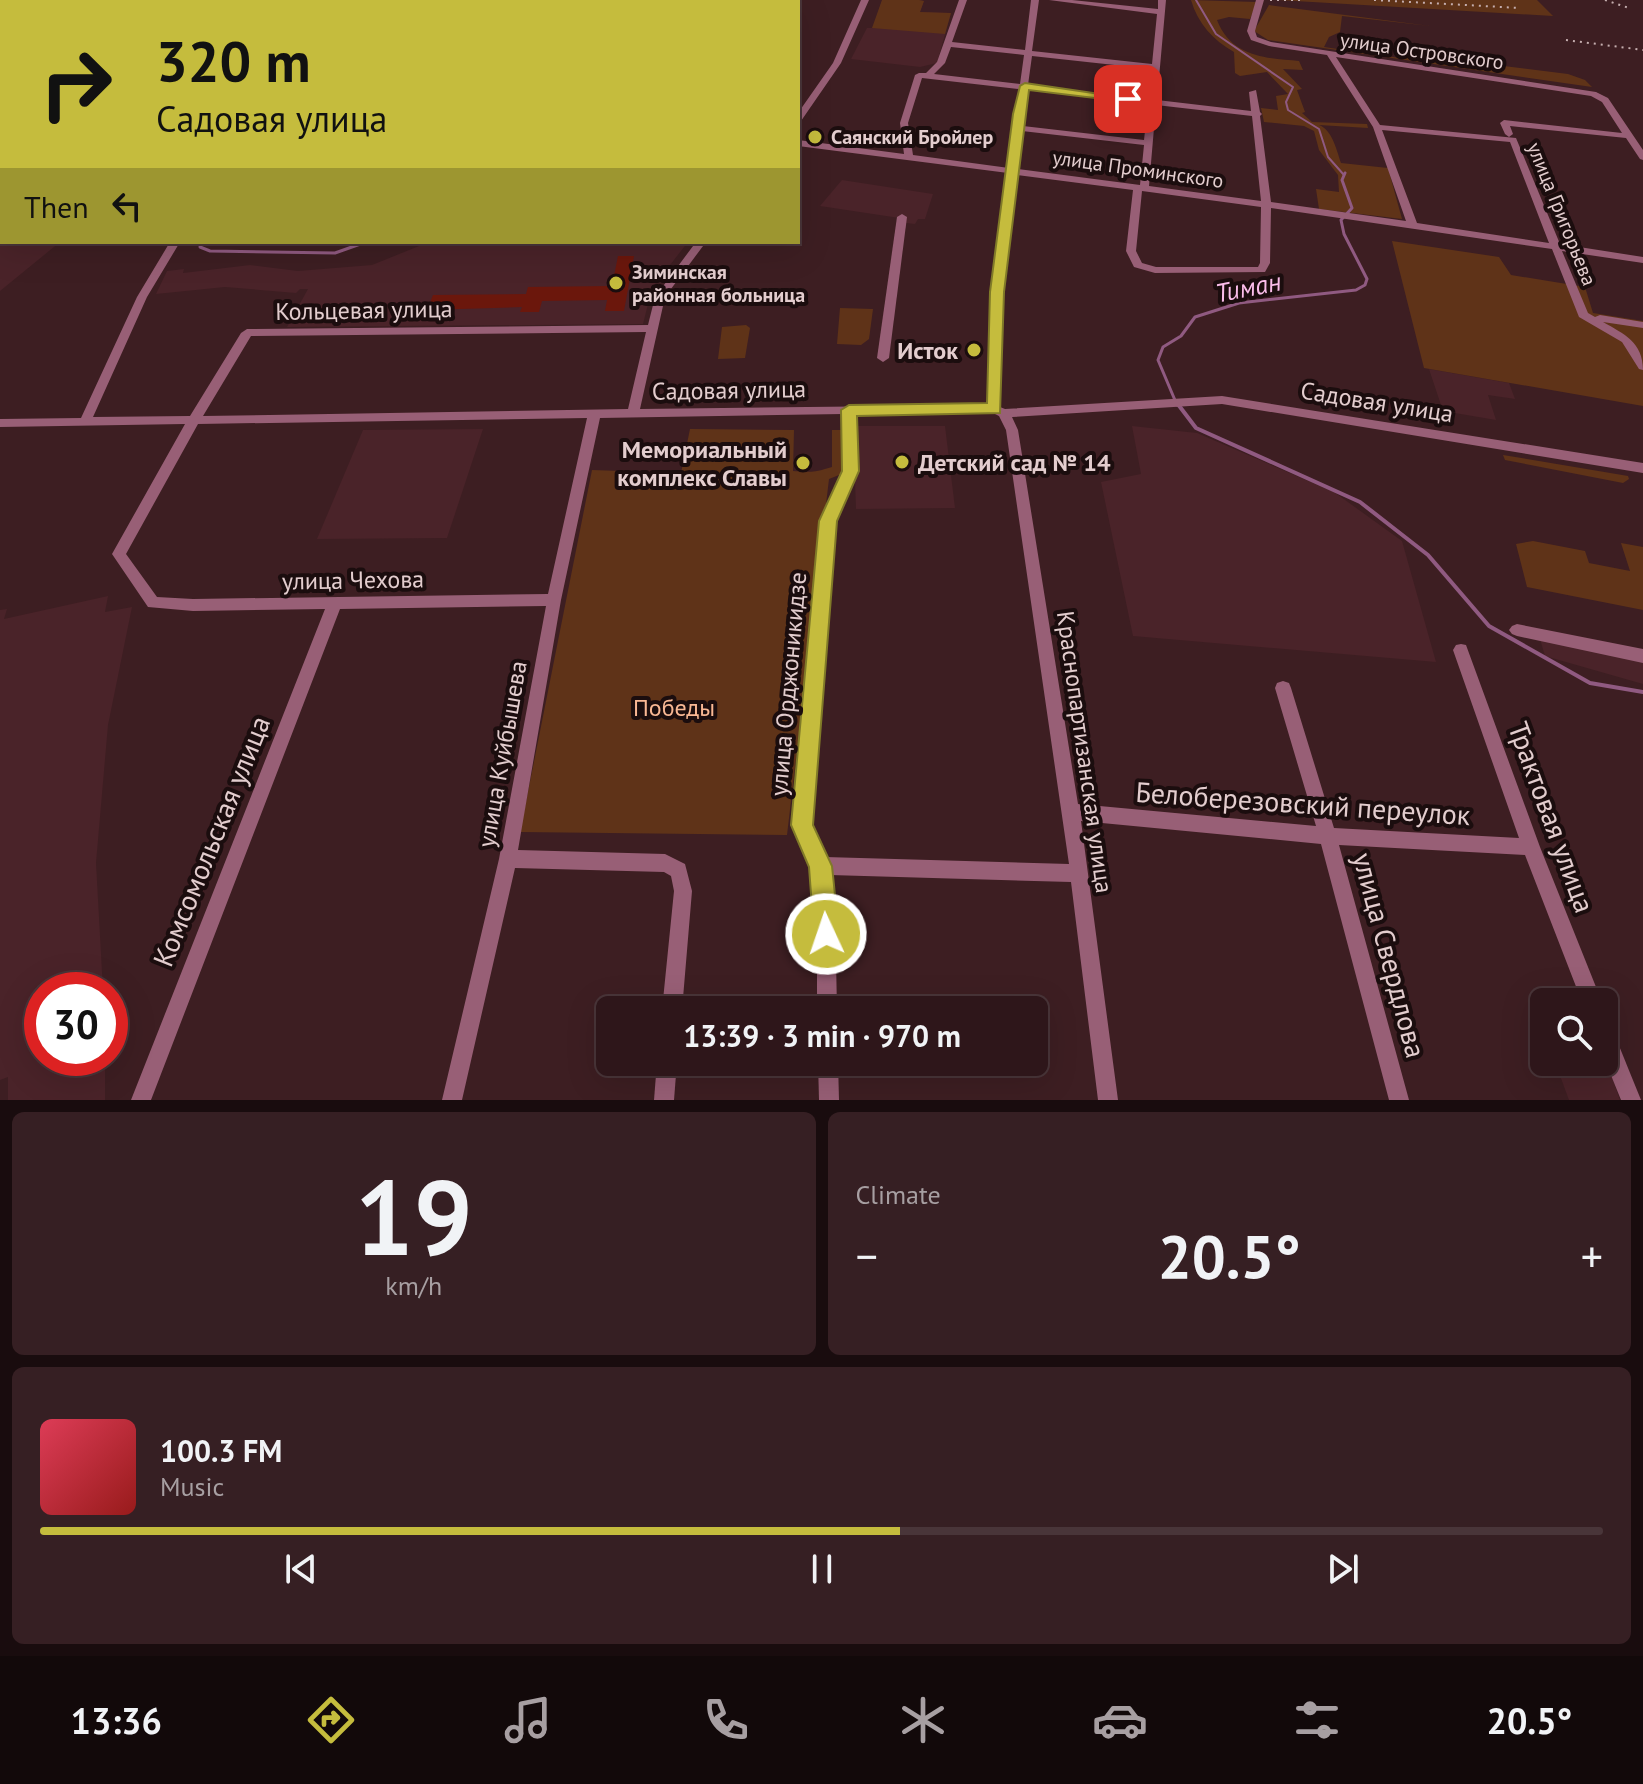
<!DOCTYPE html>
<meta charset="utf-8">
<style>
body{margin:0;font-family:"PT Sans",sans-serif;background:#361f23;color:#f1f3f6;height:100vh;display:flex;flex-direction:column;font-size:30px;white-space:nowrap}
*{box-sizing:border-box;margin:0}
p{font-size:26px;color:#a79fa2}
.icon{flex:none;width:44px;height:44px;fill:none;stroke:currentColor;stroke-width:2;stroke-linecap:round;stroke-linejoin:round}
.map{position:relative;height:1100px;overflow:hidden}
.drawer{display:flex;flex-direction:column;gap:12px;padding:12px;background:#190c0e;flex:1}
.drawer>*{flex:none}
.hud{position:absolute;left:0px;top:0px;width:800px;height:244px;box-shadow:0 8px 32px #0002,0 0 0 2px #493539;background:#c5bc3d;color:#111;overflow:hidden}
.buttons{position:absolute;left:1530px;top:988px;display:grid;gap:16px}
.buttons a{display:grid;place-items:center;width:88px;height:88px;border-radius:12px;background:#2e161a;box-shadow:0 8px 32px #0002,0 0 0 2px #493539;font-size:40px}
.speed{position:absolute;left:24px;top:972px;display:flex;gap:16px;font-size:40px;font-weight:700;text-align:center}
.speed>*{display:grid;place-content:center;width:104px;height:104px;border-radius:50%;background:#2e161a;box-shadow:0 8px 32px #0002,0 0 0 2px #493539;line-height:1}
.speed .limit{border:12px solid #d22;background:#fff;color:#111}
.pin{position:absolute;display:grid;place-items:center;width:68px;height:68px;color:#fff;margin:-34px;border-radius:16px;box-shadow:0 4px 12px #0006}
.me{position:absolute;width:88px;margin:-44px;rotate:357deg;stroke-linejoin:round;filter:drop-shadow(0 0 6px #0008)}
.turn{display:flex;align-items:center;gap:28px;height:168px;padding:0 24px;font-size:36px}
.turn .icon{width:104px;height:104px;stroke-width:2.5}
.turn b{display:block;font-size:56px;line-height:68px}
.then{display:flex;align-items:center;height:76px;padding:0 24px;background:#0003;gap:16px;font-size:30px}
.big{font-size:60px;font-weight:600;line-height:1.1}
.drawer .widget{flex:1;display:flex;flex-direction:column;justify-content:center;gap:12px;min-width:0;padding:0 28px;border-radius:12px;background:#361f23}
.drawer .dial{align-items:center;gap:0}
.dial b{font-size:104px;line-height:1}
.song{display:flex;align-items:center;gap:24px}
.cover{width:96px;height:96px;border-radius:12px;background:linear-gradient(135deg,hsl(350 70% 55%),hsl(0 70% 35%))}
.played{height:8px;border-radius:4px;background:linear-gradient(90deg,#c5bc3d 55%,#493539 55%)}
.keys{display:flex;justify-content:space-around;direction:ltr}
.heat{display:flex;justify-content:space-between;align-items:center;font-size:44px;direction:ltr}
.drawer .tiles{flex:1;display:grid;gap:12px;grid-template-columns:1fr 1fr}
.widget:last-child{grid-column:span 2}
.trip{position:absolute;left:596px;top:996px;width:452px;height:80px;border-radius:12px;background:#2e161a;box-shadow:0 8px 32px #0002,0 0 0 2px #493539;font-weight:600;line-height:80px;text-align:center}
.tabs{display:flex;height:128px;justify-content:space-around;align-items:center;background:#12090a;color:#a79fa2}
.tabs .icon{width:56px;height:56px}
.tabs .on{color:#c5bc3d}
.tabs b{font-size:36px;color:#f1f3f6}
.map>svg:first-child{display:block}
</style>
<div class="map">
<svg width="1643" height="1100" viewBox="0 0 1643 1100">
<rect width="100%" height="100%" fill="#3d1e22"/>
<g fill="#4a2329">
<polygon points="882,0 919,0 924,1 920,12 951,13 937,63 920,67 851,59 867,28 873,28"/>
<polygon points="842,180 933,194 925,219 918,219 915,224 906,223 906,219 820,206"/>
<polygon points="0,231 2,242 60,242 0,291"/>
<polygon points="429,242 688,242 652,288 643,324 287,327 308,289 300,289 296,293 225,287 156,294 167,271 184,269 183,273 250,265 298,271 372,265"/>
<polygon points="1429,369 1509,383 1515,399 1488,395 1496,420 1443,411"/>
<polygon points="853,426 945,426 955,508 856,509"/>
<polygon points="1132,426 1197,433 1334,492 1402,541 1436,662 1133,636 1101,482 1141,474"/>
<polygon points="483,429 447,538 317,539 363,430"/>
<polygon points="108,596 105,612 132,607 108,725 96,863 103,990 42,990 42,1058 105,1058 105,1100 8,1100 8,1077 0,1080 0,610 7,609 4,619"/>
<polygon points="1540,639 1643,660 1643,684 1545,656"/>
<polygon points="1604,1055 1620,1100 1569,1100 1555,1062 1604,1062"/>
</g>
<g fill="#5f3318">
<polygon points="882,0 919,0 924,1 920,12 951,13 945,34 872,28"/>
<path d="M1191,0l66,2 -7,17 -21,-2 -12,3c15,39 53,38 82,41l4,9 -20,-1 19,20 -5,1 8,22 -3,1 10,9 55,2 1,4 -49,-3c13,5 17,23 22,38l47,5 14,51 -83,-10 -3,-20 23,3 -1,-17 -19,-25 -5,-19 -10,-5 -40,-4 -3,-14 17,2 -2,-14 12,-2 -21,-22 -27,4 -5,-3 -1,-21c-21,-12 -36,-28 -43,-52z"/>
<polygon points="1278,0 1537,0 1553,16"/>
<polygon points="1269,5 1430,26 1342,16 1340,32 1329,37 1324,47 1400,58 1399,53 1568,74 1585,80 1592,87 1268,40 1254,31"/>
<polygon points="1392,241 1499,257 1511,275 1585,287 1593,313 1643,321 1643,406 1424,368"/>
<polygon points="840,308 873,309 869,339 861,345 837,344"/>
<polygon points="746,325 750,328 745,358 718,359 722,327"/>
<path d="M690,429l104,1 -1,41c20,1 19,2 39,-4v-37h12v43l-15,6 -42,356 -267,-3 72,-362 89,3z"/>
<polygon points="1503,455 1628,476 1629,479 1623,483 1505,460"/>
<polygon points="1533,541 1585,551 1589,563 1630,571 1621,543 1643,547 1643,610 1527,587 1516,544"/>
</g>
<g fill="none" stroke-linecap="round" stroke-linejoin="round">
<g stroke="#905a81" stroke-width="2">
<polyline points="1196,0 1216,34 1293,87 1286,102 1288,110 1319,129 1328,157 1344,175"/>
<polyline points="798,8 800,0"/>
</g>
<g stroke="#905a81" stroke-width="3">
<polyline points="201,242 200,247 210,251 335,253 366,242"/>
<polyline points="1177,405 1158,360 1163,347 1181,336 1195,317 1239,303 1356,290 1365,285 1367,279 1344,234 1341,220 1352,208 1342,180 1345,173"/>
</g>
<polyline stroke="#905a81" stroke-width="4" points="1177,403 1196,428 1360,502 1428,555 1489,626 1590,683 1643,692"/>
</g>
<polygon fill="#6b170c" points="618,256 634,256 624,311 605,311 607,300 542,301 539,312 520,312 522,307 427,310 433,295 526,294 528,287 612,286"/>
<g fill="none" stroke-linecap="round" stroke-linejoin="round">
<g fill="#985f76" fill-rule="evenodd">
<polygon points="208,0 217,0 219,2 210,2"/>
<polygon points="861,0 869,0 841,63 801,121 798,122 798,113 833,63"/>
<path d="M959,0h8l-15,42 73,8 6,-50h8l-7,51 120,13 5,-50 -108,-14h23l86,9v-9h8l-9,100 94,11 -2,-19 7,-2 4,22 2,2 -2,2 11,86 135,19 -33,-94 -46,-72 -58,-9 -18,-6 -4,-9 9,-31h8l-9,31 2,6 14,5 325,50 12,6 35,52v10l-3,-1 -14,-21 -116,-12 3,8 -4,3 -4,-3 -5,-11 4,-3 118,13 -20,-31 -11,-6 -255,-39 44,68 136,13 44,106 83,13v6l-81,-12 26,62 7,4 5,-2 43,7v6l-40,-6c21,12 40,20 40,48l-4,-1 -17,-27 -43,-25 -27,-68 -281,-41 -1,55 -5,9 -110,1 -21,-6 -8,-16 7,-61 -116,-15 -15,117 -2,115 5,2 217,-13 421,67v10l-421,-69 -210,13 6,13 60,374 238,22 -41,-138 2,-5 6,-2 6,2 2,5 43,140 185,10 -66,-188 3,-5 5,-1 5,1 74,202 62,155h-20l-57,-147 -186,-10 70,255h-20l-68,-256 -240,-23 37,279h-20l-27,-218 -241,-7 5,34 2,101h-20v-101l-6,-43 -18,-41 28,-304 22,-50v-57l-243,4 -39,182 -43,250 147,4 20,10 7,27 -10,119h-20l12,-119 -3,-15 -7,-4 -149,-4 -53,232h-20l57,-241 47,-253 -206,3 -189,491h-20l194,-491 -132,2 -45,-4 -36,-53 73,-130 -185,3v-8l81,-1 56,-121 33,-55h10l-33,55 -54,120 97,-1 51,-83 6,-4 401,-4 7,-28 41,-55h10l-41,55 -25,112 348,-4 4,-113 16,-119 -210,-27v-6l106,14 -4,-31 15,-48 4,-2h7l11,-11zM951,47l73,8 -4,29 -86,-10 11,-11zM1032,56l119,13 -3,30 -120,-14zM922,78l97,11 -10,79 -96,-13 -5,-32zM1027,90l121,14 -4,36 -121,-14zM1156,105l96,11 9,85 -112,-15zM1382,130l128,12 39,101 -132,-20zM1022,131l122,14 -4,40 -122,-16zM1142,191l119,16 -1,56 -2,4h-102l-14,-4 -6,-12zM646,332l-18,77 -425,7 48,-80zM993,413l6,3 7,14 63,434 -244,-7 -14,-32 24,-304 22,-50 -2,-57zM587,418l-39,176 -355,5 -36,-2 -31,-43 72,-130z"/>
<polygon points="0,14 2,14 0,19"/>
<polygon points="902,214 907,217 889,358 883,362 877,358 897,217"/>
<polygon points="1517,624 1643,649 1643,663 1517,636 1512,634 1509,630 1512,626"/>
<polygon points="1604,1023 1611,1026 1641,1100 1621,1100 1604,1058"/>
<polygon points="657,1062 677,1062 674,1100 654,1100"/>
<polygon points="818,1062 838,1062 839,1100 819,1100"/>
</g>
<g stroke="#c5aeaf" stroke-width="2" stroke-dasharray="2 5" stroke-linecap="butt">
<polyline points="1270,0 1303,0"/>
<polyline points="1374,0 1520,8"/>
<polyline points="1605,0 1629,8"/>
<polyline points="686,2 689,0"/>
<polyline points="1566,40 1643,50"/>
</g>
</g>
<polygon fill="#c5bc3d" stroke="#807a28" stroke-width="2" points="1025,83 1134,99 1128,102 1029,90 1004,292 1000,413 857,416 859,471 837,521 813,825 832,866 839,934 835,943 826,947 818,943 814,934 809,867 791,825 819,521 842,471 841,410 849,405 987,403 990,292 1013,114 1020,86"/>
<g fill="#c5bc3d" stroke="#1b0d0e" stroke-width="3">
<circle cx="815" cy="137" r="8"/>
<circle cx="616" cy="283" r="8"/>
<circle cx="974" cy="350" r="8"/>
<circle cx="902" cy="462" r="8"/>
<circle cx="803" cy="463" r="8"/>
</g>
<g text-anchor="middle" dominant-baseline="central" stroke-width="8" stroke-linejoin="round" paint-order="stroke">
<g font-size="20" fill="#e3cdce" stroke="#1b0d0e">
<text transform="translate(1422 51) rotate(8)">улица Островского</text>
<text transform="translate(1138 169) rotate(8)">улица Проминского</text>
<text transform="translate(1562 214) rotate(68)">улица Григорьева</text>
</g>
<g font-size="20" font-weight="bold" fill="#e3cdce" stroke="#1b0d0e" text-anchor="start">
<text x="831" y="137">Саянский Бройлер</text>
<text x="632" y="272">Зиминская<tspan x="632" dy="23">районная больница</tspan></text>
</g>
<g font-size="24" fill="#e3cdce" stroke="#1b0d0e">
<text transform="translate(364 310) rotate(-1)">Кольцевая улица</text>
<text transform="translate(729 390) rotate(-1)">Садовая улица</text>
<text transform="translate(1377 402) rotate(9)">Садовая улица</text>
<text transform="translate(353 580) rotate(-1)">улица Чехова</text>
<text transform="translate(788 684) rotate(-85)">улица Орджоникидзе</text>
<text transform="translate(1085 752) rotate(82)">Краснопартизанская улица</text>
<text transform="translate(502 754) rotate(-80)">улица Куйбышева</text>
</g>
<g font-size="24" font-weight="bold" fill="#e3cdce" stroke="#1b0d0e" text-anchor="end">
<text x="958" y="350">Исток</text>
<text x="787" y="449">Мемориальный<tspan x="787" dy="28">комплекс Славы</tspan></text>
<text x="918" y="462" text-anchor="start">Детский сад № 14</text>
</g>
<g font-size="24" fill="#f9b894" stroke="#1b0d0e">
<text x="674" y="707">Победы</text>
</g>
<g font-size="26" font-style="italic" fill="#fabdea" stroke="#1b0d0e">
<text transform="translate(1248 287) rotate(-11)">Тиман</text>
</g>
<g font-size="28" fill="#e3cdce" stroke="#1b0d0e">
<text transform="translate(1303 803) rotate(4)">Белоберезовский переулок</text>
<text transform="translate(1552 817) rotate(70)">Трактовая улица</text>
<text transform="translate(211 841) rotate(-68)">Комсомольская улица</text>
<text transform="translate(1390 955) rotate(75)">улица Свердлова</text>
</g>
</g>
</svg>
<div class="buttons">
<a><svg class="icon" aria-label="search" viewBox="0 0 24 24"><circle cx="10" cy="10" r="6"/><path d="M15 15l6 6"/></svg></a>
</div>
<div class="speed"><div class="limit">30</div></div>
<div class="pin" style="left:1128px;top:99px;background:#d93025"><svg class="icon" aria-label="arrive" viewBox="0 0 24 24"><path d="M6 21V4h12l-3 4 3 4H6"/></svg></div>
<svg class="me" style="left:826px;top:934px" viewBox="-20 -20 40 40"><circle r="17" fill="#c5bc3d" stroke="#fff" stroke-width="3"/><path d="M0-11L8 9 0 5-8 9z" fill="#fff"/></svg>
<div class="trip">13:39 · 3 min · 970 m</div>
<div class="hud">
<div class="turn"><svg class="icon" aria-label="right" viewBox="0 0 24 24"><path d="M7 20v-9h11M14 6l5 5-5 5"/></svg><div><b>320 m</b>Садовая улица</div></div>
<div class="then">Then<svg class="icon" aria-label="left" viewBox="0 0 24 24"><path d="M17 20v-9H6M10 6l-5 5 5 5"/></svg></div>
</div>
</div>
<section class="drawer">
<div class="tiles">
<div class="widget dial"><b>19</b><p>km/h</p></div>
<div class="widget"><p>Climate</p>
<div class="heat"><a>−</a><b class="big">20.5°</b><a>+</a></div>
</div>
<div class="widget">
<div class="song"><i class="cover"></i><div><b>100.3 FM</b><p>Music</p></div></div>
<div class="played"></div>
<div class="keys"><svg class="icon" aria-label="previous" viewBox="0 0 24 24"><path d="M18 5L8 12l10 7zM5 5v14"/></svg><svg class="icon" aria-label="pause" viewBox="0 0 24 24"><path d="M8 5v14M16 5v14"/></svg><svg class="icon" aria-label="next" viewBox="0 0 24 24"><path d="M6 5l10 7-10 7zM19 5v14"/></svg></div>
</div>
</div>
</section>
<nav class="tabs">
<b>13:36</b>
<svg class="icon on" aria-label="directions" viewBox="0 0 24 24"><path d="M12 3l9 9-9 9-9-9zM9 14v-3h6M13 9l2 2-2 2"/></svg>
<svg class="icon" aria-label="music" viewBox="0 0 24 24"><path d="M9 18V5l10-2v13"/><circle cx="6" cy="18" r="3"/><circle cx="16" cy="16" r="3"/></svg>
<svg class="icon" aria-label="phone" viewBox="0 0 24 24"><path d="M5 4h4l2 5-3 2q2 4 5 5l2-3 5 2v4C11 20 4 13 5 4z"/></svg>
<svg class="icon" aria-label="climate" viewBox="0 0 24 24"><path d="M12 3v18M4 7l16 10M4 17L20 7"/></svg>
<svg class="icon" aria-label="car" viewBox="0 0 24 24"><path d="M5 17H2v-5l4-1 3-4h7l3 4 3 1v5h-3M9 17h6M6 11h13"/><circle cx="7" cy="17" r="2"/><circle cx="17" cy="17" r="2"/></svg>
<svg class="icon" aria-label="filters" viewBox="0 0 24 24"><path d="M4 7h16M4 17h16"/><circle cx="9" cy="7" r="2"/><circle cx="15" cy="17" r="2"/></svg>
<b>20.5°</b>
</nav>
